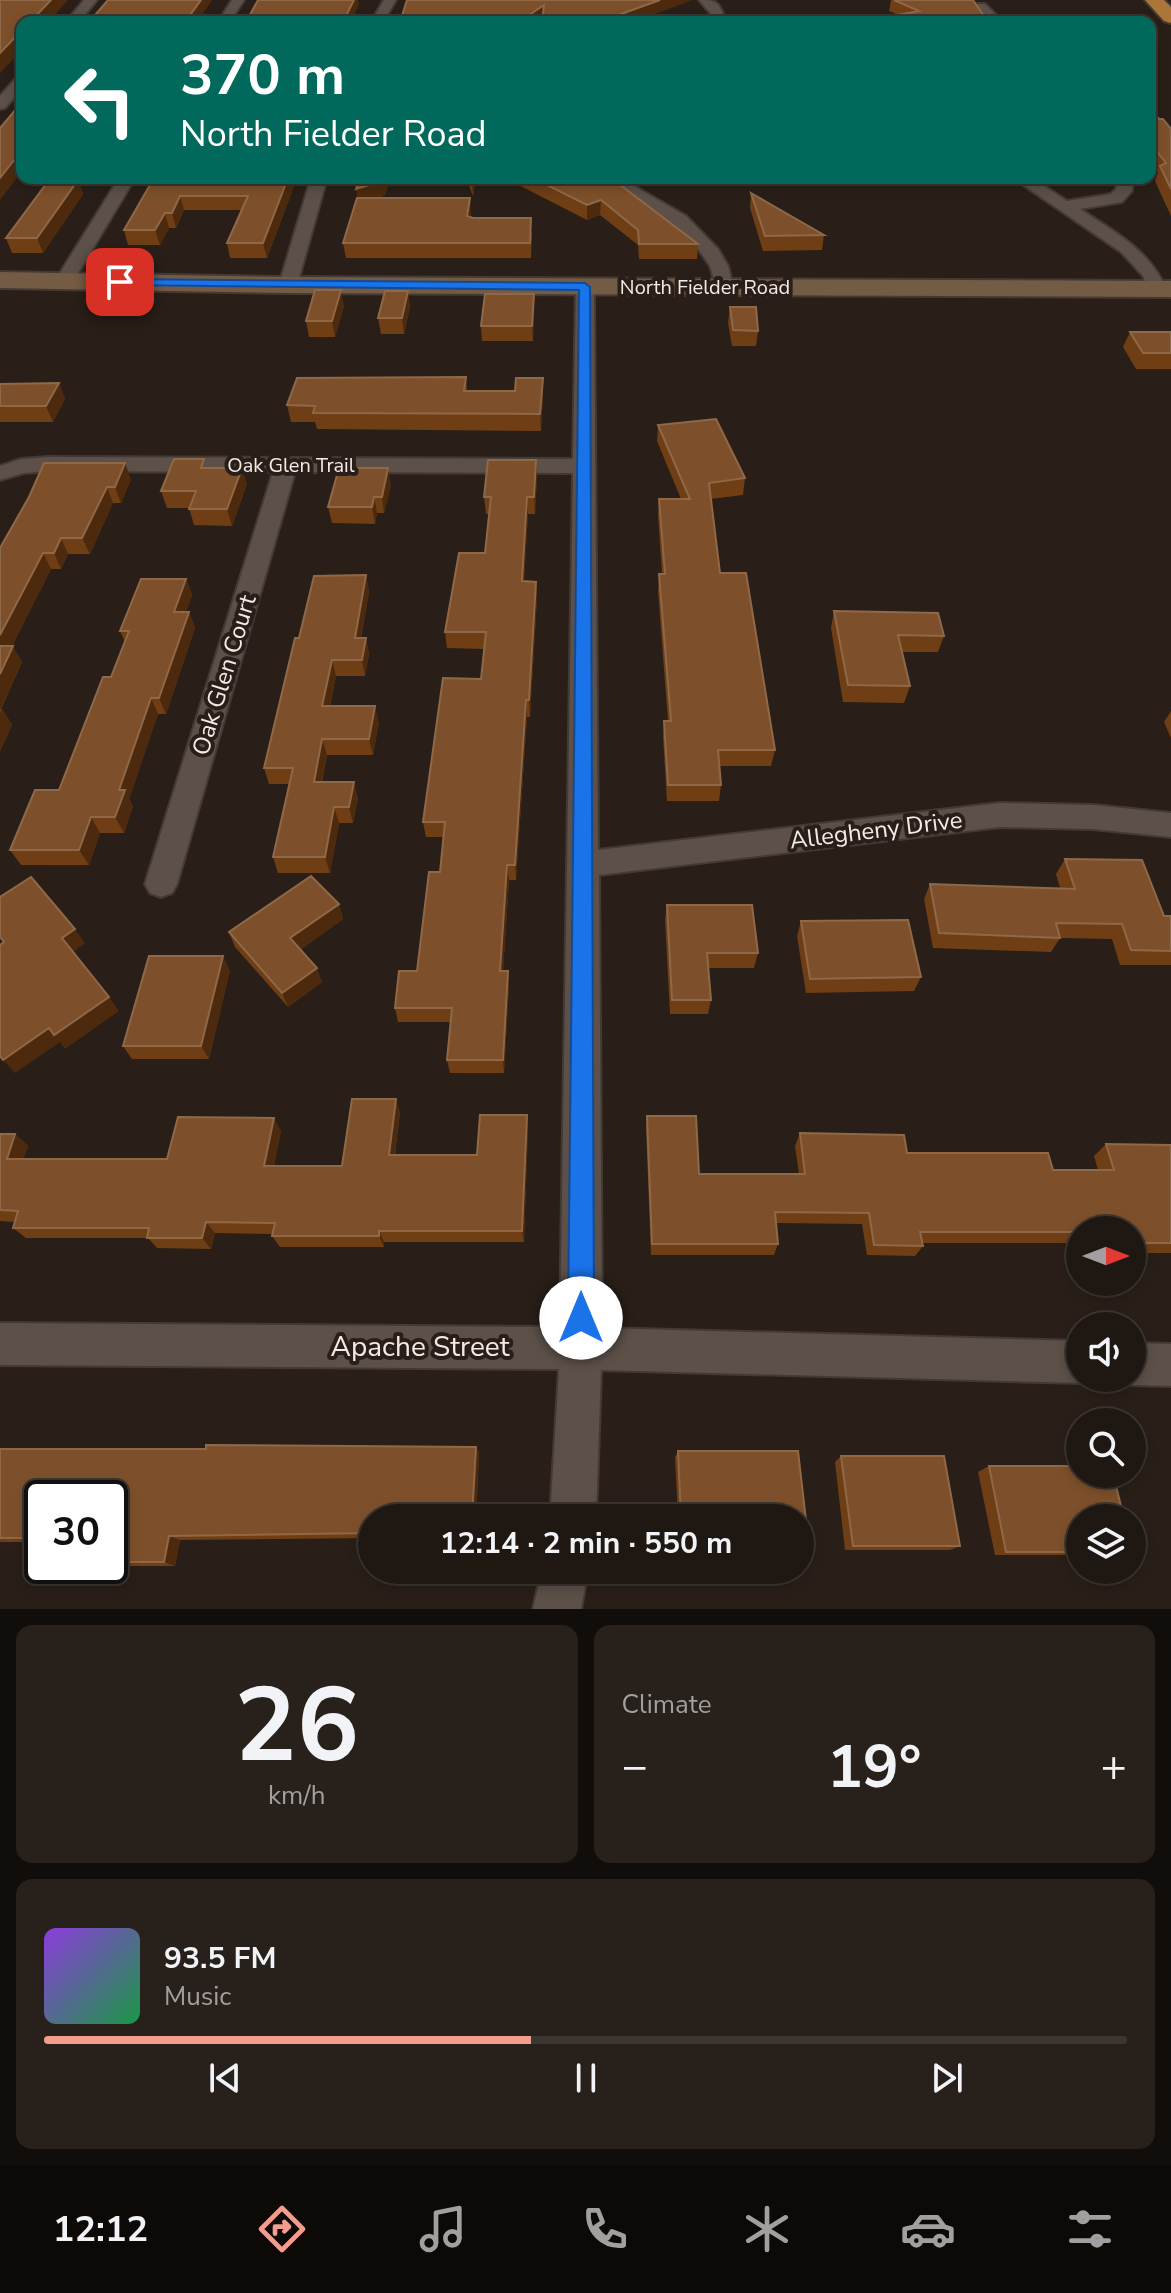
<!DOCTYPE html>
<meta charset="utf-8">
<style>
body{margin:0;font-family:"Nunito Sans",sans-serif;background:#27201b;color:#f1f3f6;height:100vh;display:flex;flex-direction:column;font-size:30px;white-space:nowrap}
*{box-sizing:border-box;margin:0}
p{font-size:26px;color:#a19f9f}
.icon{flex:none;width:44px;height:44px;fill:none;stroke:currentColor;stroke-width:2;stroke-linecap:round;stroke-linejoin:round}
.map{position:relative;height:1609px;overflow:hidden}
.details{display:flex;flex-direction:column;gap:16px;padding:16px;background:#110d0a;flex:1}
.details>*{flex:none}
.hud{position:absolute;left:16px;top:16px;width:1140px;height:168px;border-radius:16px;box-shadow:0 4px 12px #0003,0 0 0 2px #3c3632;background:#00695c;color:#fff;overflow:hidden}
.needle{width:52px;rotate:90deg}
.buttons{position:absolute;left:1066px;top:1216px;display:grid;gap:16px}
.buttons a{display:grid;place-items:center;width:80px;height:80px;border-radius:50%;background:#1f1712;box-shadow:0 4px 12px #0003,0 0 0 2px #3c3632;font-size:40px}
.speed{position:absolute;left:24px;top:1480px;display:flex;gap:16px;font-size:40px;font-weight:700;text-align:center}
.speed>*{display:grid;place-content:center;width:104px;height:104px;border-radius:50%;background:#1f1712;box-shadow:0 4px 12px #0003,0 0 0 2px #3c3632;line-height:1}
.speed .limit{border:4px solid #111;border-radius:12px;background:#fff;color:#111}
.pin{position:absolute;display:grid;place-items:center;width:68px;height:68px;color:#fff;margin:-34px;border-radius:16px;box-shadow:0 4px 12px #0006}
.me{position:absolute;width:88px;margin:-44px;rotate:0deg;stroke-linejoin:round;filter:drop-shadow(0 0 6px #0008)}
.turn{display:flex;align-items:center;gap:28px;height:168px;padding:0 32px;font-size:36px}
.turn .icon{width:104px;height:104px;stroke-width:2.5}
.turn b{display:block;font-size:56px;line-height:68px}
.big{font-size:60px;font-weight:700;line-height:1.1}
.details .widget{flex:1;display:flex;flex-direction:column;justify-content:center;gap:12px;min-width:0;padding:0 28px;border-radius:16px;background:#27201b}
.details .dial{align-items:center;gap:0}
.dial b{font-size:104px;line-height:1}
.song{display:flex;align-items:center;gap:24px}
.cover{width:96px;height:96px;border-radius:12px;background:linear-gradient(135deg,hsl(270 70% 55%),hsl(140 70% 35%))}
.played{height:8px;border-radius:4px;background:linear-gradient(90deg,#f49d8c 45%,#3c3632 45%)}
.keys{display:flex;justify-content:space-around;direction:ltr}
.heat{display:flex;justify-content:space-between;align-items:center;font-size:44px;direction:ltr}
.details .tiles{flex:1;display:grid;gap:16px;grid-template-columns:1fr 1fr}
.widget:last-child{grid-column:span 2}
.trip{position:absolute;left:358px;top:1504px;width:456px;height:80px;border-radius:40px;background:#1f1712;box-shadow:0 4px 12px #0003,0 0 0 2px #3c3632;font-weight:700;line-height:80px;text-align:center}
.tabs{display:flex;height:128px;justify-content:space-around;align-items:center;background:#0c0907;color:#a19f9f}
.tabs .icon{width:56px;height:56px}
.tabs .active{color:#f49d8c}
.tabs b{font-size:36px;color:#f1f3f6}
.map>svg:first-child{display:block}
</style>
<div class="map">
<svg width="1171" height="1609" viewBox="0 0 1171 1609">
<rect width="100%" height="100%" fill="#291f18"/>
<g fill="none" stroke-linecap="round" stroke-linejoin="round">
<defs>
<g id="minor">
<polygon points="84,0 97,0 79,22 66,22"/>
<polygon points="232,0 244,0 230,22 218,22"/>
<polygon points="384,0 396,0 383,22 371,22"/>
<path d="M699,0c14,0 19,0 24,14l-5,8h-12l5,-8z"/>
<polygon points="977,4 985,4 1003,22 990,22 977,10"/>
<polygon points="22,76 22,89 5,108 0,109 0,96 17,77"/>
<polygon points="119,178 135,178 71,285 57,285 55,281"/>
<polygon points="311,178 327,178 297,285 288,291 279,285"/>
<polygon points="600,178 620,178 686,216 718,249 728,266 733,286 731,290 717,290 710,266 690,237 657,212"/>
<path d="M1013,178h19l35,23 44,-7 5,-5 1,-11h16l-1,13 -10,11 -42,7c33,22 70,41 86,80l-2,4h-14l-7,-17 -22,-24z"/>
<polygon points="585,281 594,287 598,850 1000,803 1093,805 1171,813 1171,837 1093,829 1000,827 599,875 602,1328 1080,1341 1080,1378 1092,1378 1080,1383 601,1370 596,1518 550,1518 559,1369 0,1365 0,1323 560,1327 573,473 295,472 177,884 172,893 161,897 150,893 145,884 273,472 48,471 24,473 0,480 0,466 21,459 48,457 573,459 576,287"/>
<polygon points="1132,1343 1171,1344 1171,1386 1132,1385 1117,1379 1132,1378"/>
<polygon points="542,1570 588,1570 581,1609 533,1609"/>
</g>
<polygon id="secondary" points="0,272 288,277 1171,281 1171,297 288,293 0,288"/>
<polygon id="motorway" points="1145,0 1164,0 1171,7 1171,23 1164,21"/>
</defs>
<use href="#minor" stroke="#433a36" stroke-width="4"/>
<use href="#secondary" stroke="#433a36" stroke-width="4"/>
<use href="#motorway" stroke="#433a36" stroke-width="4"/>
<use href="#minor" fill="#5c5048" fill-rule="evenodd"/>
<use href="#secondary" fill="#745b43" fill-rule="evenodd"/>
<use href="#motorway" fill="#ac7638" fill-rule="evenodd"/>
</g>
<g fill="#6f3e15">
<polygon points="891,0 973,0 898,15 889,11"/>
<polygon points="1150,109 1159,119 1171,129 1171,216 1155,181 1158,173 1150,163"/>
<polygon points="154,178 297,178 267,258 230,258 227,243 241,210 184,210 176,228 169,228 160,245 128,245 124,230"/>
<polygon points="360,178 390,178 385,195 377,198 471,213 470,217 532,233 531,258 346,258 343,243 358,198 356,189"/>
<polygon points="466,178 476,178 473,196"/>
<polygon points="505,178 611,178 698,244 697,259 639,259 638,245 600,215 587,220"/>
<polygon points="78,180 83,194 43,253 12,253 6,238"/>
<polygon points="751,193 824,235 822,250 763,251 750,208"/>
<polygon points="408,291 410,307 404,334 381,334 378,318"/>
<polygon points="534,294 534,309 533,341 482,341 481,326"/>
<polygon points="344,306 335,337 309,337 306,321"/>
<polygon points="730,307 758,331 756,346 732,346 728,323"/>
<polygon points="1130,332 1171,332 1171,369 1136,369 1123,347"/>
<polygon points="466,377 467,391 515,391 543,378 543,394 541,431 317,429 315,422 291,422 287,405"/>
<polygon points="59,383 65,399 53,422 0,422 0,384"/>
<polygon points="658,425 745,478 743,495 711,499 720,573 775,750 771,766 719,766 721,785 719,801 667,801 663,737 664,721 668,721 658,591 659,574 662,574 658,515 659,499 681,499 657,441"/>
<polygon points="207,468 247,484 232,526 194,525 189,508 167,508 161,491"/>
<polygon points="537,476 535,514 528,514 524,582 536,582 537,598 530,717 527,717 516,880 509,880 503,971 508,971 509,985 504,1073 450,1073 447,1060 451,1022 398,1022 395,1008 417,971 440,872 444,837 426,837 423,822 481,679 484,649 447,648 445,632 485,553 490,514 486,514 484,497"/>
<polygon points="131,479 121,503 113,503 90,554 68,554 61,569 51,569 12,646 22,662 1,709 2,709 12,725 0,751 0,548 29,497"/>
<polygon points="391,485 384,513 377,513 375,524 332,523 328,507"/>
<polygon points="366,575 369,592 361,638 366,638 369,654 365,676 336,676 330,706 379,722 373,755 327,755 322,782 358,798 353,823 339,823 330,873 278,873 273,857 289,784 269,784 264,768 299,638"/>
<polygon points="186,579 192,595 186,612 189,612 195,628 166,714 158,714 129,799 133,806 124,833 100,833 89,865 21,865 10,850 59,790 111,677 125,642 120,631"/>
<polygon points="834,611 944,636 938,652 902,652 910,686 904,703 843,702 831,628"/>
<polygon points="1171,711 1171,738 1164,722"/>
<polygon points="1065,859 1164,916 1171,916 1171,965 1120,965 1112,939 1060,938 1051,952 933,948 924,899 930,884 1060,888 1056,874"/>
<polygon points="339,904 343,919 300,950 322,982 288,1007 235,947 229,932"/>
<polygon points="667,905 758,953 754,968 708,968 711,1000 708,1014 670,1014 665,920"/>
<polygon points="801,921 921,977 914,991 806,993 797,936"/>
<polygon points="230,970 209,1059 132,1059 123,1046"/>
<polygon points="400,1112 395,1155 477,1155 528,1127 524,1242 384,1242 384,1247 280,1247 272,1236 273,1234 215,1233 211,1249 157,1248 148,1238 26,1238 13,1228 15,1222 0,1221 0,1134 15,1134 28,1146 23,1159 167,1159 281,1131 274,1166 342,1166"/>
<polygon points="647,1116 699,1174 799,1174 795,1146 800,1133 907,1153 1053,1170 1098,1170 1094,1156 1106,1144 1171,1145 1171,1253 1132,1253 1132,1230 1080,1230 1080,1253 1073,1253 1070,1243 922,1243 923,1246 915,1256 867,1255 862,1224 776,1223 778,1244 774,1255 651,1255 646,1129"/>
<polygon points="476,1447 479,1453 476,1518 372,1518 372,1538 180,1540 175,1566 110,1566 110,1498 42,1498 42,1564 36,1562 42,1542 0,1542 0,1449"/>
<polygon points="678,1451 798,1451 807,1529 800,1533 800,1518 678,1518 675,1457"/>
<polygon points="841,1456 960,1546 950,1550 845,1550 835,1462"/>
<polygon points="989,1466 1080,1518 1080,1555 995,1555 978,1472"/>
</g>
<g fill="#4d2a0d">
<polygon points="51,0 68,0 48,22 30,22"/>
<polygon points="201,0 212,0 197,22 185,22"/>
<polygon points="354,0 358,0 359,4 351,22 343,22"/>
<polygon points="660,0 693,0 633,22 599,22"/>
<polygon points="544,5 544,18 538,22 519,22"/>
<polygon points="22,30 22,50 0,73 0,53"/>
<polygon points="22,150 22,171 0,200 0,178"/>
<polygon points="288,178 297,178 267,258 263,243"/>
<polygon points="384,178 390,178 385,195 359,204 356,189"/>
<polygon points="473,178 476,178 473,196 472,182"/>
<polygon points="78,180 83,194 43,253 37,238"/>
<polygon points="180,196 184,210 176,228 172,213"/>
<polygon points="470,198 471,213 468,231 467,216"/>
<polygon points="601,200 600,215 587,220 587,205"/>
<polygon points="165,213 169,228 160,245 155,230"/>
<polygon points="341,290 344,306 335,337 332,321"/>
<polygon points="408,291 410,307 404,334 402,318"/>
<polygon points="534,294 534,309 533,341 532,326"/>
<polygon points="543,378 543,394 541,431 540,414"/>
<polygon points="59,383 65,399 53,422 46,406"/>
<polygon points="536,460 537,476 535,514 534,497"/>
<polygon points="125,463 131,479 121,503 115,487"/>
<polygon points="242,468 247,484 232,526 227,509"/>
<polygon points="388,468 391,485 384,513 382,497"/>
<polygon points="107,487 113,503 90,554 82,538"/>
<polygon points="374,497 377,513 375,524 372,507"/>
<polygon points="527,497 528,514 523,598 522,581"/>
<polygon points="61,538 68,554 61,569 54,553"/>
<polygon points="43,553 51,569 4,662 0,656 0,635"/>
<polygon points="366,575 369,592 358,654 355,638"/>
<polygon points="186,579 192,595 181,628 174,612"/>
<polygon points="536,582 537,598 530,717 529,700"/>
<polygon points="189,612 195,628 166,714 159,698"/>
<polygon points="366,638 369,654 365,676 362,660"/>
<polygon points="13,646 22,662 0,710 0,674"/>
<polygon points="332,660 336,676 326,722 322,706"/>
<polygon points="151,698 158,714 129,799 133,806 124,833 115,817 119,790"/>
<polygon points="526,700 527,717 516,880 515,865"/>
<polygon points="375,706 379,722 373,755 369,739"/>
<polygon points="2,709 12,725 0,751 0,713"/>
<polygon points="322,739 327,755 318,798 314,782"/>
<polygon points="354,782 358,798 353,823 349,807"/>
<polygon points="334,807 339,823 330,873 325,857"/>
<polygon points="91,817 100,833 89,865 79,850"/>
<polygon points="507,865 509,880 502,985 500,971"/>
<polygon points="339,904 343,919 296,953 290,938"/>
<polygon points="75,929 85,943 72,953 62,938"/>
<polygon points="223,956 230,970 209,1059 201,1046"/>
<polygon points="317,968 322,982 288,1007 282,993"/>
<polygon points="508,971 509,985 504,1073 503,1060"/>
<polygon points="109,997 119,1011 65,1049 60,1042 15,1073 3,1060 49,1028"/>
<polygon points="396,1099 400,1112 393,1167 389,1155"/>
<polygon points="527,1115 528,1127 524,1242 522,1231"/>
<polygon points="274,1118 281,1131 272,1177 264,1166"/>
<polygon points="15,1134 28,1146 19,1171 7,1159"/>
<polygon points="206,1222 215,1233 211,1249 202,1238"/>
<polygon points="379,1231 384,1242 384,1247 379,1236"/>
<polygon points="476,1447 479,1453 476,1518 472,1518"/>
<polygon points="169,1536 180,1540 175,1566 164,1562"/>
</g>
<g fill="#7d502b" stroke="#8f6848" stroke-width="2">
<polygon points="0,0 51,0 30,22 22,22 22,30 0,53"/>
<polygon points="108,0 201,0 185,22 130,22 126,20 124,22 89,22"/>
<polygon points="258,0 354,0 343,22 246,22"/>
<polygon points="407,0 660,0 599,22 542,22 544,5 519,22 400,22"/>
<polygon points="894,0 973,0 988,22 860,22 919,11"/>
<polygon points="22,102 22,150 0,178 0,128"/>
<polygon points="1150,109 1159,119 1163,119 1171,129 1171,189 1160,166 1166,163 1150,143"/>
<polygon points="154,178 288,178 263,243 227,243 248,196 180,196 172,213 165,213 155,230 124,230"/>
<polygon points="360,178 384,178 383,181 356,189"/>
<polygon points="533,178 611,178 698,244 639,244 638,230 601,200 587,205"/>
<polygon points="49,180 78,180 37,238 6,238"/>
<polygon points="751,193 824,235 765,236"/>
<polygon points="357,198 470,198 467,216 473,218 531,218 530,243 343,243"/>
<polygon points="315,290 341,290 332,321 306,321"/>
<polygon points="385,291 408,291 402,318 378,318"/>
<polygon points="485,294 534,294 532,326 481,326"/>
<polygon points="730,307 756,307 758,331 733,330"/>
<polygon points="1130,332 1171,332 1171,353 1143,353"/>
<polygon points="466,377 464,391 515,391 516,378 543,378 540,414 313,413 315,406 287,405 297,378"/>
<polygon points="59,383 46,406 0,406 0,384"/>
<polygon points="716,419 745,478 709,483 720,573 746,573 775,750 718,750 721,785 668,785 664,721 671,721 659,574 665,574 659,499 690,499 658,425"/>
<polygon points="174,459 204,459 201,468 242,468 227,509 189,509 196,491 161,491"/>
<polygon points="488,460 536,460 534,497 527,497 522,581 536,582 529,700 526,700 515,865 507,865 500,971 508,971 503,1060 447,1060 452,1008 395,1008 399,971 417,971 429,872 440,872 445,822 423,822 443,678 481,679 486,632 445,632 459,553 485,553 491,497 484,497"/>
<polygon points="44,463 125,463 115,487 107,487 82,538 61,538 54,553 43,553 0,635 0,548 29,497"/>
<polygon points="339,468 388,468 382,497 374,497 372,507 328,507"/>
<polygon points="366,575 355,638 366,638 362,660 332,660 322,706 375,706 369,739 322,739 314,782 354,782 349,807 334,807 325,857 273,857 293,768 264,768 295,638 299,638 314,576"/>
<polygon points="141,579 186,579 174,612 189,612 159,698 151,698 119,790 125,790 115,817 91,817 79,850 10,850 35,790 59,790 103,677 111,677 129,631 120,631"/>
<polygon points="834,611 938,613 944,636 898,635 910,686 848,685"/>
<polygon points="0,646 13,646 0,674"/>
<polygon points="1065,859 1142,860 1164,916 1171,916 1171,951 1131,950 1122,924 1056,923 1060,938 939,933 930,884 1075,889"/>
<polygon points="311,876 339,904 290,938 317,968 282,993 229,932"/>
<polygon points="31,877 75,929 62,938 109,997 54,1035 49,1028 3,1060 0,1056 0,945 4,942 0,937 0,897"/>
<polygon points="667,905 752,905 758,953 707,953 711,1000 672,1000"/>
<polygon points="908,920 921,977 810,979 801,921"/>
<polygon points="149,956 223,956 201,1046 123,1046"/>
<polygon points="352,1099 396,1099 389,1155 477,1155 480,1115 527,1115 522,1231 379,1231 379,1236 272,1236 275,1223 206,1222 202,1238 147,1238 149,1228 13,1228 18,1211 0,1210 0,1134 15,1134 7,1159 167,1159 178,1117 274,1118 264,1166 342,1166"/>
<polygon points="647,1116 696,1116 699,1174 805,1174 800,1133 904,1135 907,1153 1048,1153 1053,1170 1114,1170 1106,1144 1171,1145 1171,1243 1132,1243 1132,1230 1080,1230 1080,1232 920,1232 923,1246 874,1245 869,1213 775,1212 778,1244 652,1244"/>
<polygon points="206,1445 476,1447 472,1518 372,1518 372,1533 169,1536 164,1562 110,1562 110,1498 42,1498 42,1538 0,1538 0,1449 206,1449"/>
<polygon points="678,1451 798,1451 807,1529 800,1529 800,1518 681,1518"/>
<polygon points="841,1456 944,1456 960,1546 853,1546"/>
<polygon points="989,1466 1080,1466 1080,1474 1113,1474 1124,1518 1080,1518 1080,1552 1006,1552"/>
<polygon points="42,1540 42,1562 36,1562"/>
</g>
<polygon fill="#1a73e8" stroke="#114b97" stroke-width="2" points="116,279 585,283 590,287 594,1318 590,1326 581,1330 572,1326 568,1318 579,290 120,285 114,282"/>
<g text-anchor="middle" dominant-baseline="central" stroke-width="8" stroke-linejoin="round" paint-order="stroke">
<g font-size="20" fill="#f2eae6" stroke="#291f18">
<text x="705" y="287">North Fielder Road</text>
<text x="291" y="465">Oak Glen Trail</text>
</g>
<g font-size="24" fill="#f2eae6" stroke="#291f18">
<text transform="translate(224 675) rotate(-73)">Oak Glen Court</text>
<text transform="translate(876 830) rotate(-7)">Allegheny Drive</text>
</g>
<g font-size="28" fill="#f2eae6" stroke="#291f18">
<text x="420" y="1347">Apache Street</text>
</g>
</g>
</svg>
<div class="buttons">
<a><svg class="needle" viewBox="-14 -14 28 28"><path d="M0-13l5 13h-10z" fill="#e53935"/><path d="M0 13l5-13h-10z" fill="#a19f9f"/></svg></a>
<a><svg class="icon" aria-label="sound" viewBox="0 0 24 24"><path d="M4 9h4l5-4v14l-5-4H4zM17 9q2 3 0 6"/></svg></a>
<a><svg class="icon" aria-label="search" viewBox="0 0 24 24"><circle cx="10" cy="10" r="6"/><path d="M15 15l6 6"/></svg></a>
<a><svg class="icon" aria-label="layers" viewBox="0 0 24 24"><path d="M12 4l9 5-9 5-9-5zM3 14l9 5 9-5"/></svg></a>
</div>
<div class="speed"><div class="limit">30</div></div>
<div class="pin" style="left:120px;top:282px;background:#d93025"><svg class="icon" aria-label="arrive" viewBox="0 0 24 24"><path d="M6 21V4h12l-3 4 3 4H6"/></svg></div>
<svg class="me" style="left:581px;top:1318px" viewBox="-20 -20 40 40"><circle r="19" fill="#fff"/><path d="M0-13L10 11 0 6-10 11z" fill="#1a73e8"/></svg>
<div class="trip">12:14 · 2 min · 550 m</div>
<div class="hud">
<div class="turn"><svg class="icon" aria-label="left" viewBox="0 0 24 24"><path d="M17 20v-9H6M10 6l-5 5 5 5"/></svg><div><b>370 m</b>North Fielder Road</div></div>
</div>
</div>
<section class="details">
<div class="tiles">
<div class="widget dial"><b>26</b><p>km/h</p></div>
<div class="widget"><p>Climate</p>
<div class="heat"><a>−</a><b class="big">19°</b><a>+</a></div>
</div>
<div class="widget">
<div class="song"><i class="cover"></i><div><b>93.5 FM</b><p>Music</p></div></div>
<div class="played"></div>
<div class="keys"><svg class="icon" aria-label="previous" viewBox="0 0 24 24"><path d="M18 5L8 12l10 7zM5 5v14"/></svg><svg class="icon" aria-label="pause" viewBox="0 0 24 24"><path d="M8 5v14M16 5v14"/></svg><svg class="icon" aria-label="next" viewBox="0 0 24 24"><path d="M6 5l10 7-10 7zM19 5v14"/></svg></div>
</div>
</div>
</section>
<nav class="tabs">
<b>12:12</b>
<svg class="icon active" aria-label="directions" viewBox="0 0 24 24"><path d="M12 3l9 9-9 9-9-9zM9 14v-3h6M13 9l2 2-2 2"/></svg>
<svg class="icon" aria-label="music" viewBox="0 0 24 24"><path d="M9 18V5l10-2v13"/><circle cx="6" cy="18" r="3"/><circle cx="16" cy="16" r="3"/></svg>
<svg class="icon" aria-label="phone" viewBox="0 0 24 24"><path d="M5 4h4l2 5-3 2q2 4 5 5l2-3 5 2v4C11 20 4 13 5 4z"/></svg>
<svg class="icon" aria-label="climate" viewBox="0 0 24 24"><path d="M12 3v18M4 7l16 10M4 17L20 7"/></svg>
<svg class="icon" aria-label="car" viewBox="0 0 24 24"><path d="M5 17H2v-5l4-1 3-4h7l3 4 3 1v5h-3M9 17h6M6 11h13"/><circle cx="7" cy="17" r="2"/><circle cx="17" cy="17" r="2"/></svg>
<svg class="icon" aria-label="filters" viewBox="0 0 24 24"><path d="M4 7h16M4 17h16"/><circle cx="9" cy="7" r="2"/><circle cx="15" cy="17" r="2"/></svg>
</nav>
